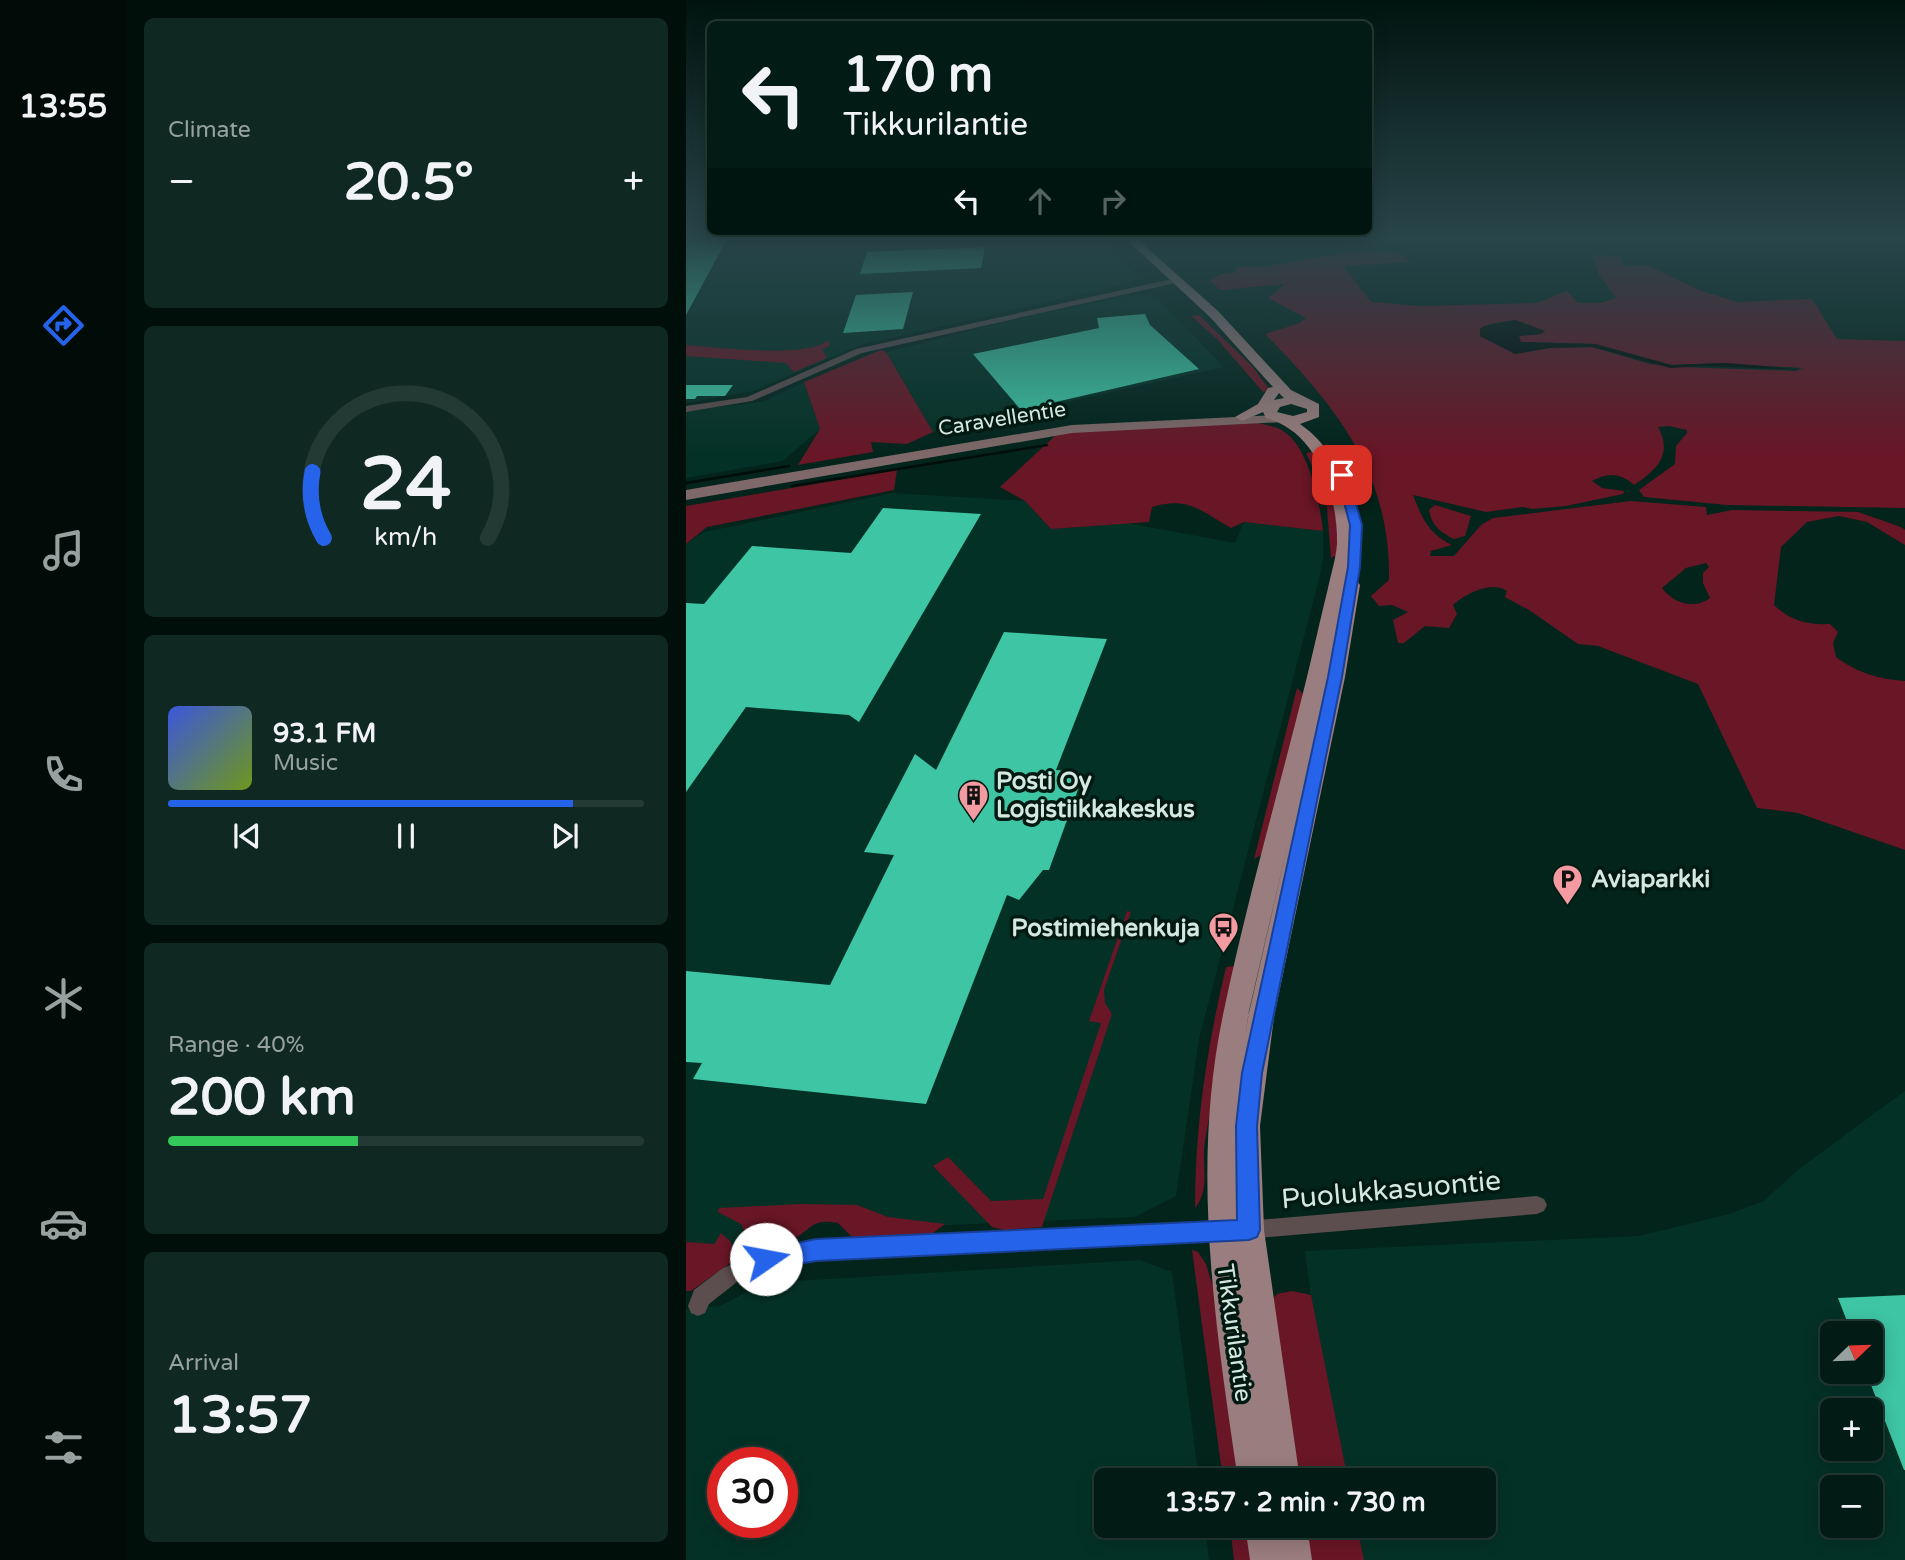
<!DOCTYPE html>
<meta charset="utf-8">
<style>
body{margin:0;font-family:"Varela Round",sans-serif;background:#102822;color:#f1f3f6;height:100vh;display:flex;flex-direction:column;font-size:26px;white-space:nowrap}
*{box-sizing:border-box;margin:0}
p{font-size:23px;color:#96a1a0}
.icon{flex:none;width:38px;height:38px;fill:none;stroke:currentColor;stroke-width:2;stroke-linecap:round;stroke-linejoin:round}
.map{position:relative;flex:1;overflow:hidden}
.side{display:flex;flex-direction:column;gap:18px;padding:18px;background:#010f0b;width:560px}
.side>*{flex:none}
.guide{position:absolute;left:21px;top:21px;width:665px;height:214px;border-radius:10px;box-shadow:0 4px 18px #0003,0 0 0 2px #233934;background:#021b14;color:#f1f3f6;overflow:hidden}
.needle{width:46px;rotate:67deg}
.controls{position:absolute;left:1134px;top:1321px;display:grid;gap:14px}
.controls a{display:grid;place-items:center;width:63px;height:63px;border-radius:10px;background:#021b14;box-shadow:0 4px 18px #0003,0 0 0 2px #233934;font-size:35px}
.speed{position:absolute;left:21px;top:1447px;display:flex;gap:14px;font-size:35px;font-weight:700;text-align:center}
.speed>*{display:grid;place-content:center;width:91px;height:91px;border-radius:50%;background:#021b14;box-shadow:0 4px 18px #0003,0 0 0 2px #233934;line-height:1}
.speed .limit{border:10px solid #d22;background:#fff;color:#111}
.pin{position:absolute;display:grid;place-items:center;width:60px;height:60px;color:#fff;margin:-30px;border-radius:14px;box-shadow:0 4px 10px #0006}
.me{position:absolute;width:77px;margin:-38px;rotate:78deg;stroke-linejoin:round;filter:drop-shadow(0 0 5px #0008)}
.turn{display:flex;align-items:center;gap:24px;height:147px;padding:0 21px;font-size:32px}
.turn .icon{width:91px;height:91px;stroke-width:2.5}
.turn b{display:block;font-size:49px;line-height:60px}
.lanes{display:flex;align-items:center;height:66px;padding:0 21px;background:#0003;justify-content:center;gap:35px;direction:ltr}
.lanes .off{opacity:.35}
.big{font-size:52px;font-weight:700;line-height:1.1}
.side .card{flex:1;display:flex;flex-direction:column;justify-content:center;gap:10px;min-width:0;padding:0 24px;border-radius:10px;background:#102822}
.side .dial{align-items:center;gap:0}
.dial svg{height:182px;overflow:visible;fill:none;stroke:#233934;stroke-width:7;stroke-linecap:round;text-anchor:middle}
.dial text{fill:#f1f3f6;stroke:none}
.song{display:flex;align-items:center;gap:21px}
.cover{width:84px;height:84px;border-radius:10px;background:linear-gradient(135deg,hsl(230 70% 55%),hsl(80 70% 35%))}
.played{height:7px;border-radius:4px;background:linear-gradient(90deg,#2563eb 85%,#233934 85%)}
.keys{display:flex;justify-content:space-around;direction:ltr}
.heat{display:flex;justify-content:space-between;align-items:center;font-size:38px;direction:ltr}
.charge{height:10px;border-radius:5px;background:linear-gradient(90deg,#34c759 40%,#233934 0)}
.trip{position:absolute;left:408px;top:1468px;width:402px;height:70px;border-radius:10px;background:#021b14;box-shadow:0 4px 18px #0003,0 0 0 2px #233934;font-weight:700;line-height:70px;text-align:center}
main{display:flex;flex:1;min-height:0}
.menu{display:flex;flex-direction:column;width:126px;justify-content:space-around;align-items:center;background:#010b08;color:#96a1a0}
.menu .icon{width:49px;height:49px}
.menu .active{color:#2563eb}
.menu b{font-size:32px;color:#f1f3f6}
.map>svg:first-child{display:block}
</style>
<main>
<nav class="menu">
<b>13:55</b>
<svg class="icon active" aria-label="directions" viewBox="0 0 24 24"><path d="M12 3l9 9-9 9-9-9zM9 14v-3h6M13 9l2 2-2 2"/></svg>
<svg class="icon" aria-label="music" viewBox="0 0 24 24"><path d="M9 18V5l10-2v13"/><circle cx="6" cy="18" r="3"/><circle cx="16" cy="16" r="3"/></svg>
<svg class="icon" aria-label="phone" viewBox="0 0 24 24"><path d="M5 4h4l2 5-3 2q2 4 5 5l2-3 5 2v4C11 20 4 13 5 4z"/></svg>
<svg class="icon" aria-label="climate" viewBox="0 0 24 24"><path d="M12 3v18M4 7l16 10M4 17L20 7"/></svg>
<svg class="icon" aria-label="car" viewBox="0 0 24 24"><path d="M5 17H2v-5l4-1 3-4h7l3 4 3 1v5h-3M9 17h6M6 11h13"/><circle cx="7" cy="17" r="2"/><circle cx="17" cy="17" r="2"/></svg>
<svg class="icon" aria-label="filters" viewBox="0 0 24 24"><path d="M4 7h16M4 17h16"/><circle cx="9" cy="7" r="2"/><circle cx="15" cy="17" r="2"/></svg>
</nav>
<section class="side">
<div class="card"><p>Climate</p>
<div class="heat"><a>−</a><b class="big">20.5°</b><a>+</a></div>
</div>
<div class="card dial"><svg viewBox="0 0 100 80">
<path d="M14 69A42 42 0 1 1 86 69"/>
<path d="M14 69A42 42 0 0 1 9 40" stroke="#2563eb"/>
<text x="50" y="56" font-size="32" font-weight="700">24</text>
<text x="50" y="72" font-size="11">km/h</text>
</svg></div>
<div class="card">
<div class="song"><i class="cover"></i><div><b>93.1 FM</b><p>Music</p></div></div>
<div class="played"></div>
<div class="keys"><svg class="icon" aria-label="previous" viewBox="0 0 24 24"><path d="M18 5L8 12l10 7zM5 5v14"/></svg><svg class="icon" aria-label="pause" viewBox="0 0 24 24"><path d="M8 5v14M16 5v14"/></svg><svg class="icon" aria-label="next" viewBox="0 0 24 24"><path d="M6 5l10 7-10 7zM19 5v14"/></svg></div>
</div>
<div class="card"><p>Range · 40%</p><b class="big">200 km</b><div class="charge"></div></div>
<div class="card"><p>Arrival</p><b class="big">13:57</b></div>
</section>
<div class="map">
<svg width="1219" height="1560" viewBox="0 0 1219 1560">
<rect width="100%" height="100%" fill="#02241b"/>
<g fill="#043126" fill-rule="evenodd">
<polygon points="0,239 416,239 452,278 441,284 174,345 67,391 0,403"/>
<polygon points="452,294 471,298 538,367 247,432 200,352 348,315"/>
<polygon points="118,382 134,429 97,461 0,478 0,411 79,401"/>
<polygon points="206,493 339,501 365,529 441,523 549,543 558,522 637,531 637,559 632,583 513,1039 490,1196 449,1217 169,1229 166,1215 124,1217 110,1232 0,1277 0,544 18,532"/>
<path d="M1219,1091v469h-541l-7,-34h127v-46h-136l-34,-162 -9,-67 334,-15 90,-22 35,-13 35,-32zM1146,1334h39v38h-39zM1146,1410h39v39h-39zM1146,1488h39v38h-39z"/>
<path d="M454,1260l32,12 27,208h-93v46h99l4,34h-523v-251l34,-3 44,-23zM37,1463h59v59h-59z"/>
</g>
<g fill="#691626" fill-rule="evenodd">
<path d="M675,250l39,3 10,9 -67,4 28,36 51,4 115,-3 30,-12 11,12h23l15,-5 -17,-23 -7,-20 28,1 4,10 23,-1 52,25 38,12 75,-3 25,40 68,2v167l-178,-3 -83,-8 -5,-7 36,-26 1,-18 11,-13v-3l-18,-4 -11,1c15,27 -1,43 -24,58 -13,-12 -26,-13 -42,-4l10,7 22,3 -1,3 -57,12 -34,3 -9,-2 -37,5 -73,-17c9,23 15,38 39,50l-21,6 -1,5h24l27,-31 12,-7 138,-17 75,6 1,8 25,-5 126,2 43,15 4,3v15l-38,-23 -28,-6 -32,6 -26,25 -7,58c17,16 33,20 56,19l8,8 -5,11 3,14c22,16 42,22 69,24v169l-107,-37 -41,-5 -59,-124 -100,-38 -20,-2 -49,-34 -24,-13 2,-6c-15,-11 -42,3 -54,14l4,9 -8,14 -24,-2 -21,17h-6l-5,-23 15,-8 -16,-7 -13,1 -8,-10 18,-16c2,-106 -53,-174 -124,-246l35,-11 6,-5 -38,-20 17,-14 -64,6 -11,-9 11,-7 15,-2v-5h27zM829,320l30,11 -5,3 -21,2 2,6 75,2 75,21 47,-2 84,5 -6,3 -114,-4 -32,-3 -58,-17 -43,1 -34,6 -35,-18 9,-12zM1020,563l3,4 -6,6v10l7,15c-16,12 -37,5 -48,-10l24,-20z"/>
<polygon points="513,315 566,366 584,390 577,392 532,340 505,316"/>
<path d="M142,340l2,6 -8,3 5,9 -33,14 -8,-9 -100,-7v-11c29,2 122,14 142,-5z"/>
<polygon points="195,350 200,352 247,432 221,444 185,442 187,452 112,465 134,429 118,382"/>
<path d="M566,421c10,4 22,4 31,10 26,16 37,72 40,100l-79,-9 -13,6c-30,-17 -43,-32 -79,-21l-3,15 -98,7 -26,-28 -25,-14 57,-53 32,-4z"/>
<path d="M626,452c28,26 26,68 25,103l-6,3 -5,-61 -20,-44z"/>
<polygon points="211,470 208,490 21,527 0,544 0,506"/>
<path d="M749,505l36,11 -6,20 -11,3c-13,-6 -23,-14 -25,-29z"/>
<polygon points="611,688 617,694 580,852 568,859"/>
<polygon points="441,911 445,912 418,990 419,1003 426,1014 356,1227 318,1230 306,1227 247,1166 262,1157 305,1201 357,1199 415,1023 403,1021"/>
<path d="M549,966c-9,58 -20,117 -30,175 -4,23 6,47 -10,67 0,-83 12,-161 31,-241z"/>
<path d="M114,1204l57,1 31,12 57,7 -12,9 -81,4 -14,-14c-25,-5 -26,5 -44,16 -11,6 -25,9 -37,13h-3l-13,-28 -23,-12 1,-4z"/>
<polygon points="35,1233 45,1242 50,1259 5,1291 0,1291 0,1242 28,1244"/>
<polygon points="506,1250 512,1252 520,1264 530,1297 553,1480 537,1480"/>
<polygon points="606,1291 625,1295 662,1480 610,1480 582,1304 591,1294"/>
<polygon points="544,1526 560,1526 566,1560 548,1560"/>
<polygon points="617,1526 671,1526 678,1560 622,1560"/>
</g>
<polygon fill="#010d08" points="829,320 859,331 855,334 833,336 835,342 909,344 985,365 1041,363 1122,370 1019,366 984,368 906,347 863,348 829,354 794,336 794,329 798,326"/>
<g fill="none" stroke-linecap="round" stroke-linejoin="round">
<g stroke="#010d08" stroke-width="2.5">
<polyline points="0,483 103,466"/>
<polyline points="106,486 361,445"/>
</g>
</g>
<g fill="#3ec5a4">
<polygon points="0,239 41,239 0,315"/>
<polygon points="299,247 295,268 174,274 181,252"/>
<polygon points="227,292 217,329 157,333 170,295"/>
<polygon points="459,314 464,325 513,369 335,410 287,354 413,328 411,318"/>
<polygon points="0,385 47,385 39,396 11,396 9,399 0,399"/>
<polygon points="197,508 295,514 173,722 163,715 60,707 0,792 0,603 18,604 66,546 165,553"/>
<polygon points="318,632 421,639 370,770 398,773 363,870 357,870 333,900 321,895 240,1104 7,1079 16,1063 0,1062 0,971 144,985 208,855 178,852 229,754 250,770"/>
<polygon points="1219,1295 1219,1470 1218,1470 1180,1372 1185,1372 1185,1334 1166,1334 1152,1298"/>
</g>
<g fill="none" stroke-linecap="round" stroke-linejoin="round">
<g fill="#5c4d4e" fill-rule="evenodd">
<polygon points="491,278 495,280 494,282 176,353 66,401 0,412 0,406 61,397 170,349"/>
<polygon points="851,1196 858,1199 861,1205 858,1211 851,1214 560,1239 553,1237 550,1230 553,1223 560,1221"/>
<polygon points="540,1222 547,1224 550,1231 547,1238 540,1240 300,1250 96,1264 51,1282 23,1304 19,1313 12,1316 5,1313 2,1306 8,1290 37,1268 96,1244 300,1232"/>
</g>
<polygon fill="#7f6869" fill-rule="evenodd" points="591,415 596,416 596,422 386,433 0,500 0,490 386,425"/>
<g fill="#9a7d7e" fill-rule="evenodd">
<path d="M440,239h11l81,72 73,79 28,14v13l-19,7c50,34 58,102 46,157h11l3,4 -15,92 -71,340 -14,109 4,104 36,250h-62c-23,-157 -48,-313 -14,-470 23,-109 54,-217 81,-325 8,-32 15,-65 23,-97 3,-14 8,-30 9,-44 1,-49 -20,-113 -71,-126l-3,-6 -21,9 -7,-4 23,-13 10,-16 5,-1 -63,-70zM593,393l5,5 -10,2zM605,404l16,5v3l-14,4 -16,-4 3,-5zM603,839l-41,178 -3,22 4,-28z"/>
<polygon points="559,1526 621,1526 626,1560 564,1560"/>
</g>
</g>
<linearGradient id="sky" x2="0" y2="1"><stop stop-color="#01140f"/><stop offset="0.52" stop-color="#28454a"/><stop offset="1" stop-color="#28454a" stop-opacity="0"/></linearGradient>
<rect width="1219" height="457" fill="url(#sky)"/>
<polygon fill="#2563eb" stroke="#184099" stroke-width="2" points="656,472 662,475 676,525 674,567 656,677 576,1073 571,1126 574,1230 571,1237 563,1240 130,1261 80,1270 72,1267 69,1259 72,1251 130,1239 551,1220 550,1126 556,1073 642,677 662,567 664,525 651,475"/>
<defs>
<symbol id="building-pin" viewBox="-11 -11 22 30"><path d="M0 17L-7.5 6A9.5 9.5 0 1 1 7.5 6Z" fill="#f49aa1" stroke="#001a12"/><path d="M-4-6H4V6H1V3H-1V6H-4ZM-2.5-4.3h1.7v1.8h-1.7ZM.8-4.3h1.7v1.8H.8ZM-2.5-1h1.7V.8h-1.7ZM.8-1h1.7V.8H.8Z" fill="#111"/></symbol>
<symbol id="parking-pin" viewBox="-11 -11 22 30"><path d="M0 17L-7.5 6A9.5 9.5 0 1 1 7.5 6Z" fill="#f49aa1" stroke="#001a12"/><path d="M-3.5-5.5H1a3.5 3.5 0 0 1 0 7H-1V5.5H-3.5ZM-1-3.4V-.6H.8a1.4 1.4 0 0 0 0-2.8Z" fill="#111"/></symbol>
<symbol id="bus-pin" viewBox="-11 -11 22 30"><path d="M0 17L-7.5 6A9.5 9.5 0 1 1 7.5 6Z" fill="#f49aa1" stroke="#001a12"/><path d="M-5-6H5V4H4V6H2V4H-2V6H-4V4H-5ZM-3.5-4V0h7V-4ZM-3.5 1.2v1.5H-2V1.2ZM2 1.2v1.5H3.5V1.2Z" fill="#111"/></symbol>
</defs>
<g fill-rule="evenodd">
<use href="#building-pin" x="270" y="778" width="35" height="47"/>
<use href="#parking-pin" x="864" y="862" width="35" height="47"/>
<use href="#bus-pin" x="520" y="910" width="35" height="47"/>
</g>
<g text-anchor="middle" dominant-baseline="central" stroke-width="7" stroke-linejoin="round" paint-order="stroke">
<g font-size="21" fill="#d4e7e0" stroke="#001a12">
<text transform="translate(316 419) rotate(-9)">Caravellentie</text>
</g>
<g font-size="24" font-weight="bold" fill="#d4e7e0" stroke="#001a12" text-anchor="start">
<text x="310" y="781">Posti Oy<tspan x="310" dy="28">Logistiikkakeskus</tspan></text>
<text x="905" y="879">Aviaparkki</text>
<text x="514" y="928" text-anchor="end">Postimiehenkuja</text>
</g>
<g font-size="24" fill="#d4e7e0" stroke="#001a12">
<text transform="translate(548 1333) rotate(82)">Tikkurilantie</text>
</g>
<g font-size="28" fill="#d4e7e0" stroke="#001a12">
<text transform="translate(705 1190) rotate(-5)">Puolukkasuontie</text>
</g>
</g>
</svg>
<div class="controls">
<a><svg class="needle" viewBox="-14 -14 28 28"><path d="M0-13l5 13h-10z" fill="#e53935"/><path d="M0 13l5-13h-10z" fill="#96a1a0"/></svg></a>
<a>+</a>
<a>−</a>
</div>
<div class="speed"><div class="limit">30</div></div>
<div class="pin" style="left:656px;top:475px;background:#d93025"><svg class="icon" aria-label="arrive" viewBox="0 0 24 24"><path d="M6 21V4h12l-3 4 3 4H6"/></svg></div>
<svg class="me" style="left:80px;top:1259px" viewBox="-20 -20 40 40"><circle r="19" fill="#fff"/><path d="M0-13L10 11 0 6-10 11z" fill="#2563eb"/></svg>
<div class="trip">13:57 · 2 min · 730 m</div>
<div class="guide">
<div class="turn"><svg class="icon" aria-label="left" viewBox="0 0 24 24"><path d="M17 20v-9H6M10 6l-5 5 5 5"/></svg><div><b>170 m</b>Tikkurilantie</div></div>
<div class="lanes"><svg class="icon" aria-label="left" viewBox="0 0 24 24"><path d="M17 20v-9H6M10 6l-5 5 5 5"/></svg><svg class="icon off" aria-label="ahead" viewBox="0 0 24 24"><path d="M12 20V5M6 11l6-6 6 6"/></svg><svg class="icon off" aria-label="right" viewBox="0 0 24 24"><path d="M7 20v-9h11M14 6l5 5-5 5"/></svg></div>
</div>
</div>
</main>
